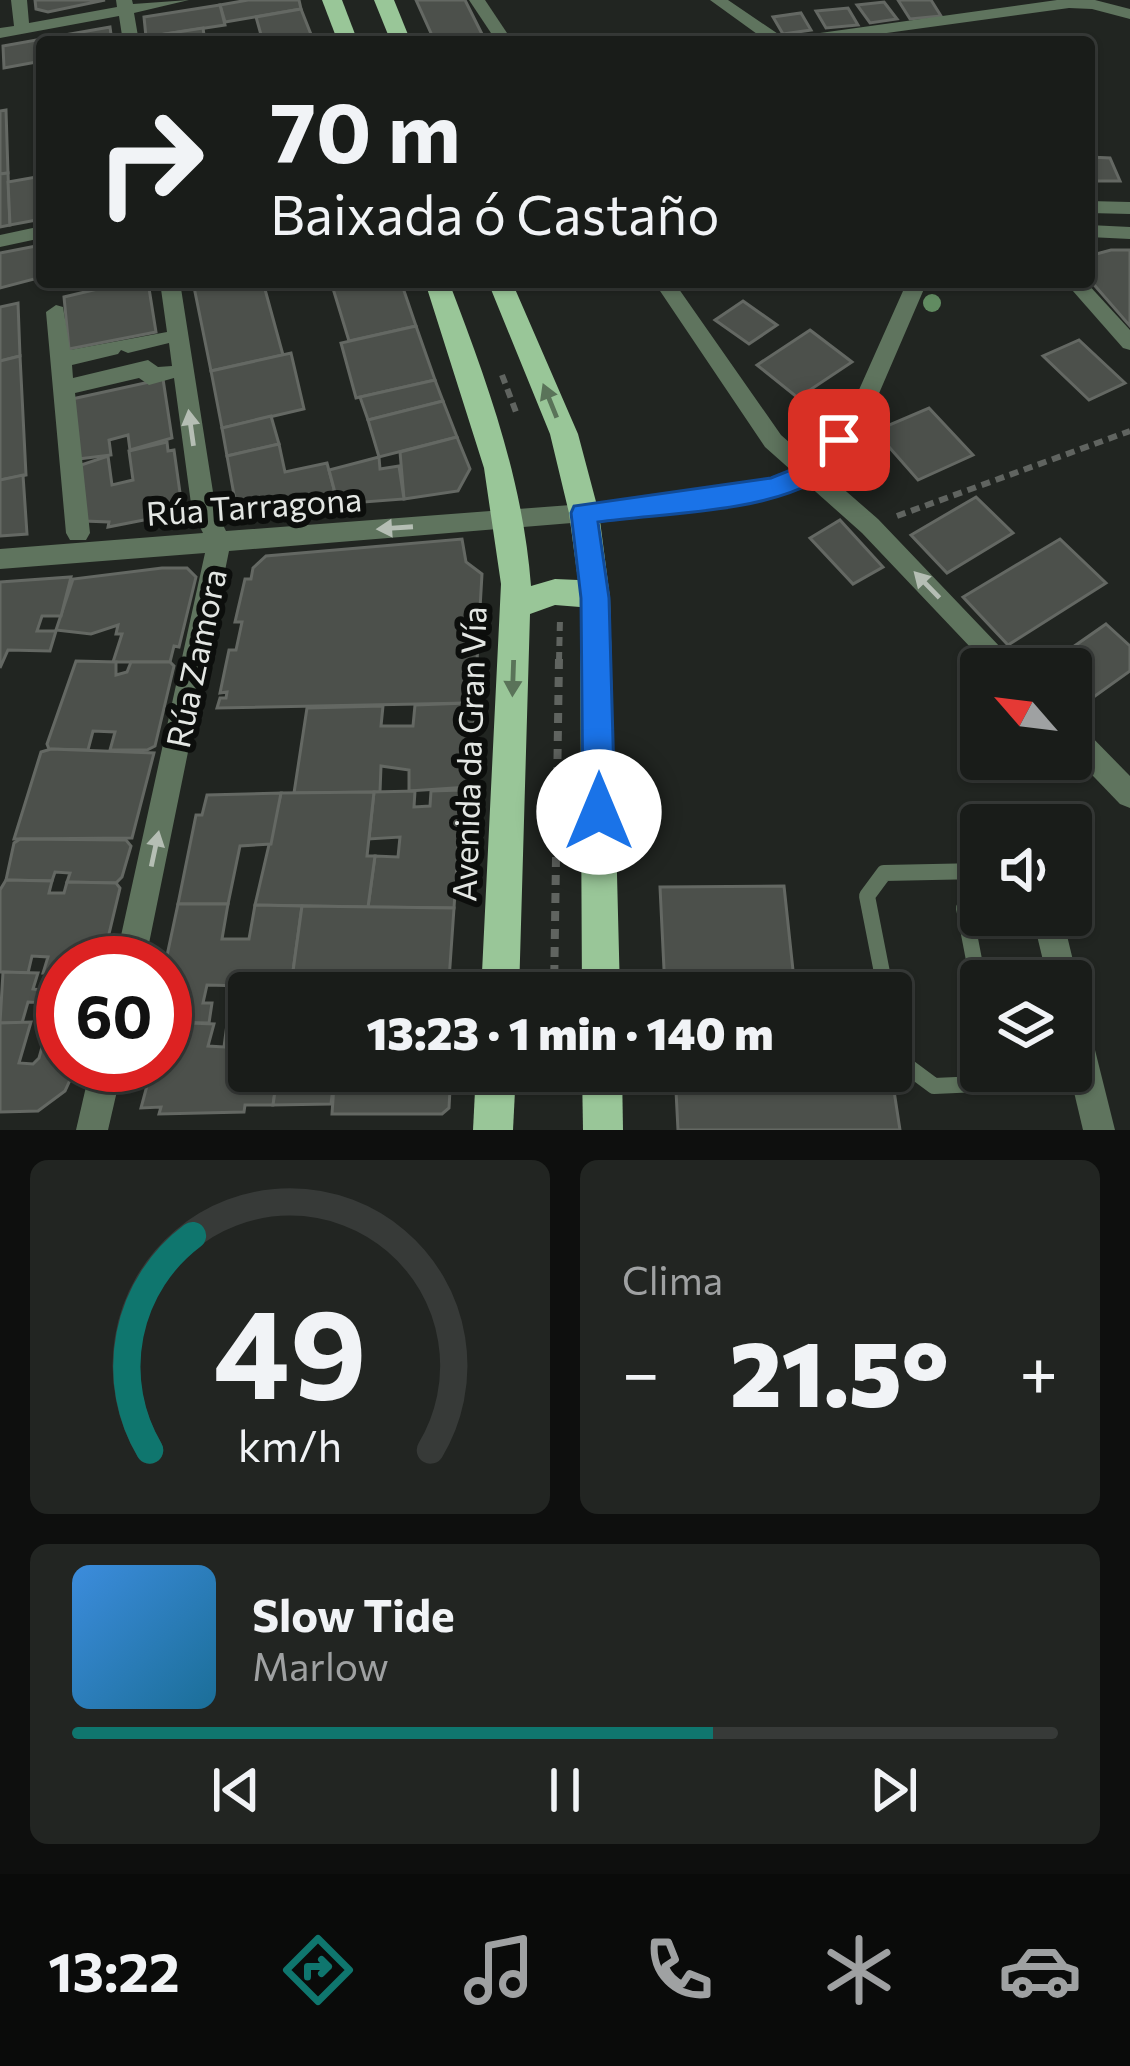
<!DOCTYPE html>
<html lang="es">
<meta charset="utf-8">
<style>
body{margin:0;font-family:Commissioner,sans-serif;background:#222522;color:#f1f3f6;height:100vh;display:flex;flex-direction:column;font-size:45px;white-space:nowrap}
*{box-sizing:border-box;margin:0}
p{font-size:39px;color:#9fa1a2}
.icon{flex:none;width:66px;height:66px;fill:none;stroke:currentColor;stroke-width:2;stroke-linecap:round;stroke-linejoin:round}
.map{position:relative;height:1130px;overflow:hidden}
.panel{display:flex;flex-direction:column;gap:30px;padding:30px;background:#0e0f0e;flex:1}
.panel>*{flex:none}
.hud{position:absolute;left:36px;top:36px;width:1059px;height:252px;border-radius:12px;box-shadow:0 3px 9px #0004,0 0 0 3px #373a38;background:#191c19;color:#f1f3f6;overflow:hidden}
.needle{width:78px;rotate:298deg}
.fabs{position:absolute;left:960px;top:648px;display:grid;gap:24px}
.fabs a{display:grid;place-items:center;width:132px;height:132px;border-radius:12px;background:#191c19;box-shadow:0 3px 9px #0004,0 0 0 3px #373a38;font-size:60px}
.speed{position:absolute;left:36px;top:936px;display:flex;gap:24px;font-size:60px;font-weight:700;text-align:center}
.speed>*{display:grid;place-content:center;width:156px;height:156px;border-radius:50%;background:#191c19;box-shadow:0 3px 9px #0004,0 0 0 3px #373a38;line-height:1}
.speed .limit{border:18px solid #d22;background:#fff;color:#111}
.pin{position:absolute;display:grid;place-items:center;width:102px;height:102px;color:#fff;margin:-51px;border-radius:24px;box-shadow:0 6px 18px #0006}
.me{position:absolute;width:132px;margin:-66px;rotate:0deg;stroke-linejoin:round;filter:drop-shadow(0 0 9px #0008)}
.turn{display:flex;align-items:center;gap:42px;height:252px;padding:0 36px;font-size:54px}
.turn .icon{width:156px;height:156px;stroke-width:2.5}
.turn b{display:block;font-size:84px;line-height:102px}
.big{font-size:90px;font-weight:800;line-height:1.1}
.panel .widget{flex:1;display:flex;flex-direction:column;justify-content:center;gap:18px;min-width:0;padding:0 42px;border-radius:18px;background:#222522}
.panel .dial{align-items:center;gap:0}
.dial svg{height:312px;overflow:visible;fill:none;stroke:#373a38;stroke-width:7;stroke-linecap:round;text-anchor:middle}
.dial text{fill:#f1f3f6;stroke:none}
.song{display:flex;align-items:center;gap:36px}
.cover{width:144px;height:144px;border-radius:18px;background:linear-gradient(135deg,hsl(210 70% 55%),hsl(200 70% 35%))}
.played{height:12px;border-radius:6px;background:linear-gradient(90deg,#0f766e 65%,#373a38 65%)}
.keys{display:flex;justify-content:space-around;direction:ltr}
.heat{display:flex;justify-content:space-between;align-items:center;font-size:66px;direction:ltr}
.panel .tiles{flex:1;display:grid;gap:30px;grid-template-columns:1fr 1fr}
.widget:last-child{grid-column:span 2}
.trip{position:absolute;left:228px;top:972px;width:684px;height:120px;border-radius:12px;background:#191c19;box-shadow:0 3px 9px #0004,0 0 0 3px #373a38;font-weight:800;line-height:120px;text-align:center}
.dock{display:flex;height:192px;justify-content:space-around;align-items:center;background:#0a0b0a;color:#9fa1a2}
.dock .icon{width:84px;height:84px}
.dock .on{color:#0f766e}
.dock b{font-size:54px;color:#f1f3f6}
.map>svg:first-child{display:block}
</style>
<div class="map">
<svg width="1130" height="1130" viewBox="0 0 1130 1130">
<rect width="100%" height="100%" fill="#212521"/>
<g fill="#4c504b" stroke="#646863" stroke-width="3">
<polygon points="35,0 105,0 48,12 36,9"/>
<polygon points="248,0 299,0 301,9 225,22 220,5"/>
<polygon points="416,0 465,0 486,42 435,42"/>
<polygon points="898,0 931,0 941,16 910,19"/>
<polygon points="884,2 897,19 870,23 857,5"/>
<polygon points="220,5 225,25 146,37 144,17"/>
<polygon points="848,8 858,25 826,28 816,11"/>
<polygon points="301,9 314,42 263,42 256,17"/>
<polygon points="801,13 811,30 783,34 773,17"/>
<polygon points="110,27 112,42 53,42 53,37"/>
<polygon points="203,28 205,42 147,42 146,37"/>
<polygon points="53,37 53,42 42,42 42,61 4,68 3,46"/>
<polygon points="6,110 8,173 0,174 0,111"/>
<polygon points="1089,157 1110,158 1120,181 1089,181"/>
<polygon points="8,173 10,225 0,227 0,174"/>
<polygon points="42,176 42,219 10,225 8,182"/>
<polygon points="36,246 42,277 0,288 0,253"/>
<polygon points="1111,250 1130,250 1130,326 1089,279 1089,256"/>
<polygon points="127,282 148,282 156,332 69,349 64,297"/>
<polygon points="193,282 263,282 283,355 211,371"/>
<polygon points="331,282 401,282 416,326 349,341"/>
<polygon points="743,301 777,325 749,344 715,320"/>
<polygon points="18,303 20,356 0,361 0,307"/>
<polygon points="416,326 435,380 356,398 341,343"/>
<polygon points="810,330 852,362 798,398 757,365"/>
<polygon points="1079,340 1125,383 1089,400 1043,356"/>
<polygon points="291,353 304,409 222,428 211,371"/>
<polygon points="20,356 26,475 0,480 0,361"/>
<polygon points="163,379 172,438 130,450 128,435 109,440 111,455 78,459 72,399"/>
<polygon points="435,380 443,401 368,420 360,397"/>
<polygon points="443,401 457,437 379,457 368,420"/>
<polygon points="929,408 973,455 918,480 875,431"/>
<polygon points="271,416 279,444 227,456 222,428"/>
<polygon points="457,437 470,469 458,491 404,499 400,452"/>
<polygon points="167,442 168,451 174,450 182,507 155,523 154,518 108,527 109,522 84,521 78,466 108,456 112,485 133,480 129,451"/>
<polygon points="279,444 285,472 327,463 338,504 248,511 236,506 227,456"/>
<polygon points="379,457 380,469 399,466 404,499 338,504 329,470"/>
<polygon points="23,475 27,534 0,536 0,480"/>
<polygon points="976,497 1013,533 947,573 911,535"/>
<polygon points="840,520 883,567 853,584 810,538"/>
<polygon points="462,539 466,562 482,574 475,695 468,703 217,708 220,698 226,698 227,692 220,693 229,650 236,650 242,622 235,622 245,579 251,579 253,568 266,556"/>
<polygon points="1060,539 1106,583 1008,645 963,597"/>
<polygon points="162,568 187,568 196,577 179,647 174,646 170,662 113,662 122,634 116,634 118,625 91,634 56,630 73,579"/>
<polygon points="71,577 61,616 42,616 37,631 56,631 50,651 8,650 0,668 0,582"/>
<polygon points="1106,624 1130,646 1130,671 1081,706 1071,696 1071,669 1043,668"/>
<polygon points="76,661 116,662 116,675 127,672 131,662 170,662 174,666 155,746 147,750 110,750 115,732 93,731 88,750 49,749 47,744"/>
<polygon points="468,703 476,706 469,787 409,791 409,770 381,766 380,792 294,793 307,708 383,706 381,726 413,726 415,705"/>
<polygon points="51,749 154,753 132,838 14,839 41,752"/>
<polygon points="462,790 454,908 368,907 375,856 398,857 400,837 369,839 374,792 415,791 414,807 430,806 431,791"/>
<polygon points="374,792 367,856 375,856 368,907 255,905 281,793"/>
<polygon points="281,793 271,844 240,846 228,904 178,904 196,815 202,815 207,795"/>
<polygon points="20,839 126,840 131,846 122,877 116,883 67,882 70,873 55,872 52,881 6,880 14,843"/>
<polygon points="6,880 52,881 49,893 64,893 67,882 116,883 120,888 102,963 63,963 63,974 43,973 48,957 32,956 28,973 0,972 0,890"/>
<polygon points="784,886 795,989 665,990 660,887"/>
<polygon points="178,904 228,904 222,939 249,939 255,905 302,906 290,993 249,993 249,1024 232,1024 244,986 207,985 203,1003 212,1003 209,1023 165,1022 165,965"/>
<polygon points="302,906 454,908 449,980 350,979 345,993 290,993"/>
<polygon points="3,972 38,973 33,989 49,991 54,974 63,974 63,1021 40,1022 45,1003 28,1002 22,1023 0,1023"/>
<polygon points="350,979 449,980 455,982 455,993 345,993"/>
<polygon points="63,1021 63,1065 77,1065 65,1091 38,1111 0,1112 0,1023 31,1022 19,1063 33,1064 39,1058 49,1022"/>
<polygon points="165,1022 214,1024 208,1046 224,1047 227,1024 249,1024 249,1071 278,1071 273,1105 245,1105 244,1112 159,1114 161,1107 141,1108 148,1082 140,1083 144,1065 165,1065"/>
<polygon points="278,1071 335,1071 331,1104 273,1105"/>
<polygon points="335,1071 451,1071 449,1108 442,1114 332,1114"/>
<polygon points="675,1071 891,1071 900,1130 678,1130"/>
</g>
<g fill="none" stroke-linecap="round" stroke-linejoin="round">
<g stroke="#606460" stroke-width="6" stroke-dasharray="9 6" stroke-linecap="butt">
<polyline points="502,375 516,412"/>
<polyline points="897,516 1130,431"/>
<polyline points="559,661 560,619"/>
</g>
<g stroke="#606460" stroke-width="8" stroke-dasharray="10 8" stroke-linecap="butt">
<polyline points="554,993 559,658"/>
<polyline points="553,1071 553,1083"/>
</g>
<g stroke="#5f745e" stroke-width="16">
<polyline points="964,908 981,996"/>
<polyline points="886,993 867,896 884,873 981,871"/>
<polyline points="891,1019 899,1060 934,1086 1087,1079"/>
</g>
<g fill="#5f745e" fill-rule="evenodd">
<polygon points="11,0 27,0 29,23 117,7 116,0 132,0 133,4 189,0 134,13 139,42 123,42 119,16 0,38 0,28 14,26"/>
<polygon points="469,0 485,0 513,42 497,42"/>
<polygon points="710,0 728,0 784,38 1057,0 1095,0 1130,9 1130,19 1092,9 1069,8 821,42 768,42"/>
<polygon points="1089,201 1130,202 1130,214 1089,213"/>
<polygon points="1089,225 1130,227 1130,239 1089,237"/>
<polygon points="42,226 42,238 0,247 0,235"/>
<path d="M160,282h20l36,229 10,20 358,-27 187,-25 21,-8 -27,-24 -111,-165h20l107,153 27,24 46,-58 53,-119h20l-53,123 -50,67 54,47 143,150h-30l-129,-136 -55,-49 -34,13 -189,25 -355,29 -84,412h-30l90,-410 -205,16v-20l203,-16 -11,-22 -18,-133 -25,7 -10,-7 -64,15 15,140 -4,7h-16l-4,-7 -20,-221 10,-7 7,2 7,43 97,-18zM169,343l3,23 -14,1 -10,-7 -75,18 -1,-13 46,-11 3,-4 7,3z"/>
<polygon points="1065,282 1086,282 1130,330 1130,350 1123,348"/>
<polygon points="1071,722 1080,725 1130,776 1130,808 1120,804 1071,753"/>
<polygon points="1032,915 1062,915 1078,981 1074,992 1071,981 1048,981"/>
<polygon points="1071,999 1082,1003 1086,1014 1115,1130 1083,1130 1069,1071"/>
<polygon points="91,1065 123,1065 108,1130 76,1130"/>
</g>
<g fill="#99c698" fill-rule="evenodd">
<polygon points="322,0 342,0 358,42 338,42"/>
<polygon points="374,0 394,0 411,42 391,42"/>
<path d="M425,282h24c38,99 74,198 82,304l24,-7 23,1 -9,-67 -19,-79 -62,-152h24l66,152 21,79 11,85 10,395h-38l-2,-386 -25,-2 -25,9 -11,379h-38l20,-409 -17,-116z"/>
<polygon points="476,1071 516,1071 513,1130 473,1130"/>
<polygon points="582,1071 622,1071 623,1130 583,1130"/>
</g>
</g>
<circle fill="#618b61" cx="932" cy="303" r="9"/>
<defs><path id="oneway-solid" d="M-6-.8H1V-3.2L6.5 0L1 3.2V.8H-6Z" transform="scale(3)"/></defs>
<g fill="#5a7359">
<use href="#oneway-solid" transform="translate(550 401) rotate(-112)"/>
<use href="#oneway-solid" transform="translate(513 678) rotate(92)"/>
</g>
<g fill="#b5beb4">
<use href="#oneway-solid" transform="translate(191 428) rotate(-98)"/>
<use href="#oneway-solid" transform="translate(395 528) rotate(176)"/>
<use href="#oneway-solid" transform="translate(927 585) rotate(-134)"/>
<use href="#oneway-solid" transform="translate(155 849) rotate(-78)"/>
</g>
<path fill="#1a73e8" stroke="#114b97" stroke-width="3" d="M839,430l12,10c-8,14 -23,34 -37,42 -57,31 -151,31 -216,40l11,76 6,214 -5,11 -11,4 -11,-4 -5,-11 -2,-214 -10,-85 3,-7 197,-28 30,-12 29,-33z"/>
<g text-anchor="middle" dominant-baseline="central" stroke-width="12" stroke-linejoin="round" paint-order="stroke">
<g font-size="33" fill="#e3e6e3" stroke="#0c0e0c">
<text transform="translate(254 505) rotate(-4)">Rúa Tarragona</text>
<text transform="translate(195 658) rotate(-78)">Rúa Zamora</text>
<text transform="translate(468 754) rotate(-88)">Avenida da Gran Vía</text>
</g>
</g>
</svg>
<div class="fabs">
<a><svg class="needle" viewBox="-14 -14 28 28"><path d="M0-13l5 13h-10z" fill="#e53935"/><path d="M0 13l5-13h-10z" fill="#9fa1a2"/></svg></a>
<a><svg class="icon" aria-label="sound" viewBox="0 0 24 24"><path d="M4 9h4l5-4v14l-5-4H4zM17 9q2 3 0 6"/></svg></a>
<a><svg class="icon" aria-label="layers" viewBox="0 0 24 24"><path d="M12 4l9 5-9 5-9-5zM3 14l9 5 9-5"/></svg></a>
</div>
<div class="speed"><div class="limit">60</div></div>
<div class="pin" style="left:839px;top:440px;background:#d93025"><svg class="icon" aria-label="arrive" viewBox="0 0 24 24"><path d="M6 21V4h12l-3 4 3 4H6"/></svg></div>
<svg class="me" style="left:599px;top:812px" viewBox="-20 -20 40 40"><circle r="19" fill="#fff"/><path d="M0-13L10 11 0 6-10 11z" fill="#1a73e8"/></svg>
<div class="trip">13:23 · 1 min · 140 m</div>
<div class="hud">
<div class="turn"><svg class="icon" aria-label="right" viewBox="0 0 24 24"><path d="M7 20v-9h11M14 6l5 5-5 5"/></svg><div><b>70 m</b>Baixada ó Castaño</div></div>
</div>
</div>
<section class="panel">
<div class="tiles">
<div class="widget dial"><svg viewBox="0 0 100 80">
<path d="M14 69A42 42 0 1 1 86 69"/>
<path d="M14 69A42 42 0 0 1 25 14" stroke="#0f766e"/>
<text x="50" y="56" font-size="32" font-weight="700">49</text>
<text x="50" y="72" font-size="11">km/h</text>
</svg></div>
<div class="widget"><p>Clima</p>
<div class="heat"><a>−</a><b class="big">21.5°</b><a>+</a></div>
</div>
<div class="widget">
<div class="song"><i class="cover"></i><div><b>Slow Tide</b><p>Marlow</p></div></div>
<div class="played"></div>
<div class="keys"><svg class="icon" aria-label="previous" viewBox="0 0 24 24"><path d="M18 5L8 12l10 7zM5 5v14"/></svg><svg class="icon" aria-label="pause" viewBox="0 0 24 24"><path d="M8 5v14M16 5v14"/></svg><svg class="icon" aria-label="next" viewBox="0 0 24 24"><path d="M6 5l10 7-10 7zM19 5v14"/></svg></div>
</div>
</div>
</section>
<nav class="dock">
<b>13:22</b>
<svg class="icon on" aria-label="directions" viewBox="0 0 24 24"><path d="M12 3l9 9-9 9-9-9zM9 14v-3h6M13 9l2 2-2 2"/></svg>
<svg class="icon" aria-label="music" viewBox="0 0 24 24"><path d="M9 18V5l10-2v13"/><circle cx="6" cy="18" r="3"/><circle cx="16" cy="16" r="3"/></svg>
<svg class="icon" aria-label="phone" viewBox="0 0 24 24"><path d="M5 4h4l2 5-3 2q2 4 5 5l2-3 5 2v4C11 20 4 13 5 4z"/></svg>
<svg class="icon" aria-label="climate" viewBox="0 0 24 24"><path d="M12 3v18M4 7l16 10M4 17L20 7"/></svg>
<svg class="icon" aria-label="car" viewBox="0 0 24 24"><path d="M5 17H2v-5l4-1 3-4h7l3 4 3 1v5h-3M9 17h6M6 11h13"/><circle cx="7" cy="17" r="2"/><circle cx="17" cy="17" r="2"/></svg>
</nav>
